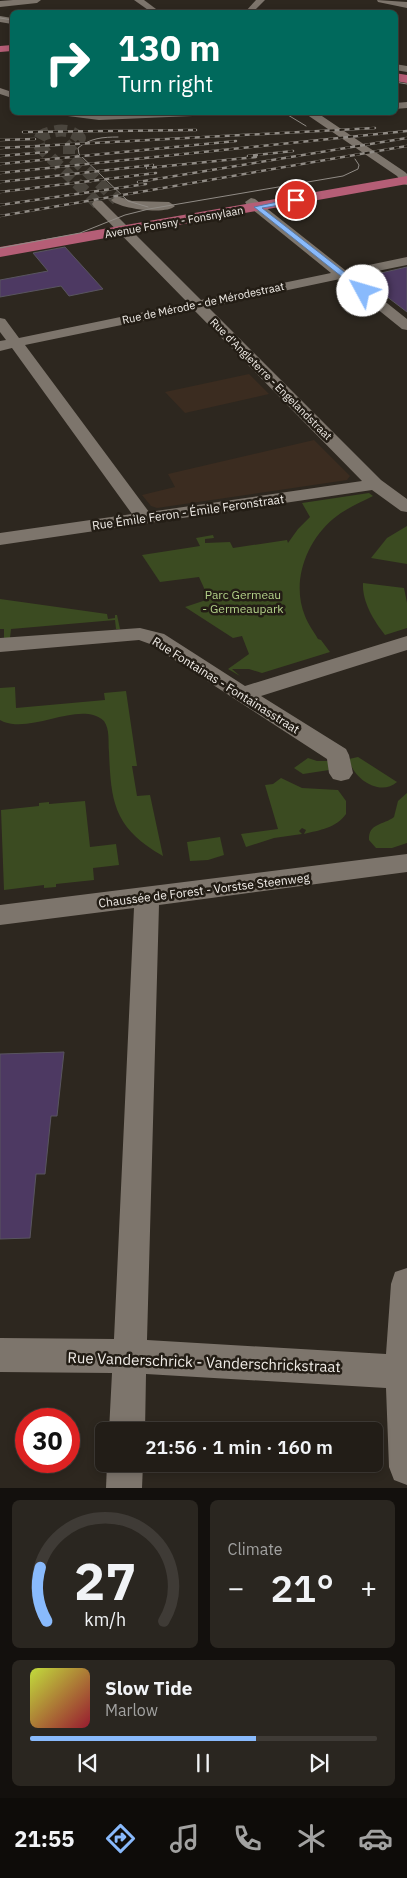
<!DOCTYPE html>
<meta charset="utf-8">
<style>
body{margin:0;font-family:"IBM Plex Sans",sans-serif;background:#2a2620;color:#f1f3f6;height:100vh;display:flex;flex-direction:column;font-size:19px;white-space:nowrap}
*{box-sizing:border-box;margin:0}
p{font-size:16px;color:#a2a2a1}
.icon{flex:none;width:28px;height:28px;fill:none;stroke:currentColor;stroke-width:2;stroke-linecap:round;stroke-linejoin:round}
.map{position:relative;height:1488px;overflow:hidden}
.side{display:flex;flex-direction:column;gap:12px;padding:12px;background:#13100d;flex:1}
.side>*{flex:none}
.guide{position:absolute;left:10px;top:10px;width:388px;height:105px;border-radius:8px;box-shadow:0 2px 8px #0003,0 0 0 1px #3f3b36;background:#00695c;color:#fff;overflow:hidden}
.speed{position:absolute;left:15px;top:1408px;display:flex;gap:10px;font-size:25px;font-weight:700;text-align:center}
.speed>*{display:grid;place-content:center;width:65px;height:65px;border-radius:50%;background:#221d17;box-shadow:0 2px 8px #0003,0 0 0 1px #3f3b36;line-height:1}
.speed .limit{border:8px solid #d22;background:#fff;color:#111}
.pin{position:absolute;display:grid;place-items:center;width:42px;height:42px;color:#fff;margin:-21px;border:2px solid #fff;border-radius:50%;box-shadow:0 1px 5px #0007}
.me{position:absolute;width:55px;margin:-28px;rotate:309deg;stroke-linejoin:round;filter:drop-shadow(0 0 4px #0008)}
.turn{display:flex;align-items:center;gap:18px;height:105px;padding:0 25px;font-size:22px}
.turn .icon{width:65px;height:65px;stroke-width:2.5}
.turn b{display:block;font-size:35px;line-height:42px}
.big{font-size:38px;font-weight:600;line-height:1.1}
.side .tile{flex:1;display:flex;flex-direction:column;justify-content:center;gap:8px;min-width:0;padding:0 18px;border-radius:8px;background:#2a2620}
.side .dial{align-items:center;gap:0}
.dial svg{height:130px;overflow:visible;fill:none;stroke:#3f3b36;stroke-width:7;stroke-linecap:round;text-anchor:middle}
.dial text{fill:#f1f3f6;stroke:none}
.song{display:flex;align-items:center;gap:15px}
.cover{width:60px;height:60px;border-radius:8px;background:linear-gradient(135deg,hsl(70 70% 55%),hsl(350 70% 35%))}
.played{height:5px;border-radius:2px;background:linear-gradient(90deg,#89bafc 65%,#3f3b36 65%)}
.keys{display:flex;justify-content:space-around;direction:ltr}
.heat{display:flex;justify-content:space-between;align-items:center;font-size:28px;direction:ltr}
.side .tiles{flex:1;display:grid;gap:12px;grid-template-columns:1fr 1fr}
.tile:last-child{grid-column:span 2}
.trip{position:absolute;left:95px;top:1422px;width:288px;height:50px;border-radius:8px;background:#221d17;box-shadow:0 2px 8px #0003,0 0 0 1px #3f3b36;font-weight:600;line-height:50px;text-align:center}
.menu{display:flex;height:80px;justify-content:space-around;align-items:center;background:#0e0c09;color:#a2a2a1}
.menu .icon{width:35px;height:35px}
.menu .selected{color:#89bafc}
.menu b{font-size:22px;color:#f1f3f6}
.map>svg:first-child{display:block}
</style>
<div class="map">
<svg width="407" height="1488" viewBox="0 0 407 1488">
<rect width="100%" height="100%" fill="#2d271f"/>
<g fill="#3b2c20">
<polygon points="249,374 269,394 185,413 165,392"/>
<polygon points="314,440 350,476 347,480 157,508 151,506 142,495 175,487 168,474"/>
</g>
<g fill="#3b4b21">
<path d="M369,493l4,3c-14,7 -28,13 -40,23 -27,23 -42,63 -28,97 3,8 9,16 13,23l3,1 9,12 -68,21 -13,-4h-17l8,7 -12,-7 21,-15 -7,-18 -9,2 -48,-31 24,-8 -10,-22 -39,5 -18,-27 58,-9 -4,-8 17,-3 1,3 -9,1v4l25,-1 3,6 54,-8 1,3 10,-14 12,-12 -8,-14z"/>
<polygon points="407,526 407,564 371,558 387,538"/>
<path d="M363,583l41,5 3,15v25l-22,7c-11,-14 -23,-33 -22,-52z"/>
<polygon points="0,599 107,614 108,619 115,618 115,615 117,615 120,629 116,629 115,620 11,629 10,638 4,639 4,629 0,629"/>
<path d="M15,687l1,21 89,-8 -1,-7 22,-2 11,75h-5l5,30 13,-1 13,61c-49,-28 -52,-53 -54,-104 -1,-11 1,-22 -5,-31 -24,-21 -69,12 -100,1l-4,-2v-32z"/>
<path d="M358,757l39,25c-17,15 -44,-3 -48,-23z"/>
<polygon points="308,758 317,761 328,761 329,770 303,774 294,768"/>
<path d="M281,778l21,10 36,2 8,11v13c-10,14 -26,16 -42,20l2,-4 -4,-2 -3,3 3,3 -28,4 -28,9 -5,-13 37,-5 -13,-44 8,-1z"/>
<path d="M407,793v50l-15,5h-16l-7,-8c-1,-17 15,-15 25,-23l4,-16z"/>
<polygon points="85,801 90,847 116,844 119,865 93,868 94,880 56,884 56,887 44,888 44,885 4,890 1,810 39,806 39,803 49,802 49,804"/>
<polygon points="220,837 224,855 208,860 190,861 187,842"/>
</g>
<g fill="#4d3962" stroke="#59555f">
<polygon points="65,247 103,289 69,296 61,286 0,297 0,280 48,271 33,253"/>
<polygon points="407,267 407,312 365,280 371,278 368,276"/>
<polygon points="64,1052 57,1116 51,1116 45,1174 36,1174 30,1238 0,1239 0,1054"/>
</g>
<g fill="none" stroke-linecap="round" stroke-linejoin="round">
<path stroke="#4a453d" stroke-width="12" stroke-dasharray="12 6" stroke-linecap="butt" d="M98,204l-58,-57 -2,-5 3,-6c12,-6 29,-9 39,2l-11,10v6l48,46"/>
<g fill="#7d756c" fill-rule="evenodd">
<polygon points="13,0 41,0 37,3 0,7 0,1"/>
<polygon points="134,0 144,0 160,12 151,12"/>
<polygon points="256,0 265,0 253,12 245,12"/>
<polygon points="377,0 407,2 407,8 378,2"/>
<polygon points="0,16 12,18 12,24 0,22"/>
<polygon points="395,64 407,66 407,72 395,70"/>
<polygon points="0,88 12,92 12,98 0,94"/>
<polygon points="407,102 407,108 395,109 395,103"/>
<polygon points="55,112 221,112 216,115 99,120 60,115"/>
<polygon points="303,112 316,112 405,172 407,174 407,185 403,184 397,176"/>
<path d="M117,196l15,5 37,1 6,4c-8,9 -56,3 -64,-6z"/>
<path d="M251,198l4,1 90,71 62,-13v8l-54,11 54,43v11l-5,-1 -62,-50 -132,28 173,173 26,19v13l-6,-1 -29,-21 -372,55v-12l132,-19 -120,-166 -12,3v-10l6,-1 -6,-8v-14l5,1 14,19 169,-35 -94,-96 -2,-3 2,-3h8l99,99 130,-27 -84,-68 -2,-3zM194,310l168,171 -213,31 -124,-167z"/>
<polygon points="140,628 164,634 245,686 407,636 407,650 261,696 346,749 349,755 353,773 349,779 341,781 333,779 329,773 327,759 150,644 139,640 0,652 0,638"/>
<polygon points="407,854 407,872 159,905 147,1340 386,1354 391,1284 395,1272 407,1268 407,1485 394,1480 389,1467 386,1388 146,1374 145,1431 109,1431 112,1373 0,1372 0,1338 114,1339 134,908 0,925 0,905"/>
<polygon points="107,1464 143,1464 142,1488 106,1488"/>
</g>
<g fill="#b55e76" fill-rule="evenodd">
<polygon points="12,45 12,51 0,52 0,46"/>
<polygon points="395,73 407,75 407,83 395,81"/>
<polygon points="407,176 407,184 0,257 0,247"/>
</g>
<g stroke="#918c86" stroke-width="1">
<polyline points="0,18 12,20"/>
<polyline points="395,82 407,84"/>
<polyline points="283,112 306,126"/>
<path d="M118,137c-15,0 -28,1 -40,11l1,6 49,47 20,6"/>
<polyline points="0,248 80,233 125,215 149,209 343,176 358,169 359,165 355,159"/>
</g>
<defs>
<g id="rail">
<polyline points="23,132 196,130"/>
<polyline points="0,140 35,139"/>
<polyline points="0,148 375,128"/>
<polyline points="0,156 47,152"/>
<polyline points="248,156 293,151"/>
<polyline points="0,164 236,141"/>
<polyline points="147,168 256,157"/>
<polyline points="0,173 407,131"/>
<polyline points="0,182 153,165"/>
<polyline points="138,182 407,138"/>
<polyline points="0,192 156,173"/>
<polyline points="0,205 146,184"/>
<polyline points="0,216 407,146"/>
</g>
</defs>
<use href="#rail" stroke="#918c86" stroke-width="2.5"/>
<use href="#rail" stroke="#231d15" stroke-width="2" stroke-dasharray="5" stroke-linecap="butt"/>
</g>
<polygon fill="#89bafc" stroke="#5979a4" points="296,198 298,202 262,208 366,289 366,292 361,292 254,207"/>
<g text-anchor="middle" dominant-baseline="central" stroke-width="5" stroke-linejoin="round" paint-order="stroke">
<g font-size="11" fill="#f0ece7" stroke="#231d15">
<text transform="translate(174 222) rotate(-10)">Avenue Fonsny - Fonsnylaan</text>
<text transform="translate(203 303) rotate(-12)">Rue de Mérode - de Mérodestraat</text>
<text transform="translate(271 379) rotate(45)">Rue d'Angleterre - Engelandstraat</text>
</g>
<g font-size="12" fill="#f0ece7" stroke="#231d15">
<text transform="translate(188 512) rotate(-8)">Rue Émile Feron - Émile Feronstraat</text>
<text transform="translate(226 685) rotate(32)">Rue Fontainas - Fontainasstraat</text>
<text transform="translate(204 890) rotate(-7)">Chaussée de Forest - Vorstse Steenweg</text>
</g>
<g font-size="12" fill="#b3d189" stroke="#231d15">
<text x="243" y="594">Parc Germeau<tspan x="243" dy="14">- Germeaupark</tspan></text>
</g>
<g font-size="15" fill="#f0ece7" stroke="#231d15">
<text transform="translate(204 1362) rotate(2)">Rue Vanderschrick - Vanderschrickstraat</text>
</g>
</g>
</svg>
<div class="speed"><div class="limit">30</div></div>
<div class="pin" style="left:296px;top:200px;background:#d93025"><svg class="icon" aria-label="arrive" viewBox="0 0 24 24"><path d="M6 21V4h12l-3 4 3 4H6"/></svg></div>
<svg class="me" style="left:363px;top:291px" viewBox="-20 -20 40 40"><circle r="19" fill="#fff"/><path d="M0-13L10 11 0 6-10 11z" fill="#89bafc"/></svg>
<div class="trip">21:56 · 1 min · 160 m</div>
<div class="guide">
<div class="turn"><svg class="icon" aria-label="right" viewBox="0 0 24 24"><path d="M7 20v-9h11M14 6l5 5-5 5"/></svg><div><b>130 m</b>Turn right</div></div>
</div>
</div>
<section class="side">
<div class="tiles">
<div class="tile dial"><svg viewBox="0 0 100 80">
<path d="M14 69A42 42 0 1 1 86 69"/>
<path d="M14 69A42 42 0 0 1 10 36" stroke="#89bafc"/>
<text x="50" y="56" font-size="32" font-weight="700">27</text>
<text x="50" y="72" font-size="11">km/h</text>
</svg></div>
<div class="tile"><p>Climate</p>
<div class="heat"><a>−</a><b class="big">21°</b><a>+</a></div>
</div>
<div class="tile">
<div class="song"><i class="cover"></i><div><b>Slow Tide</b><p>Marlow</p></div></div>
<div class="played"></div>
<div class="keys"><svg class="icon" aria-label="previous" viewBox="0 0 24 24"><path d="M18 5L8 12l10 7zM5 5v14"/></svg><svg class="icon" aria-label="pause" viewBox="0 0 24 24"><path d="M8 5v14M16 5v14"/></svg><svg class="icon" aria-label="next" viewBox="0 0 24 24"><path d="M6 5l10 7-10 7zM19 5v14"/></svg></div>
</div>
</div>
</section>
<nav class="menu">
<b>21:55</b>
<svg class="icon selected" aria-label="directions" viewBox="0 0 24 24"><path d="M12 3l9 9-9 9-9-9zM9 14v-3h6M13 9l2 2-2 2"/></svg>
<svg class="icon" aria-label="music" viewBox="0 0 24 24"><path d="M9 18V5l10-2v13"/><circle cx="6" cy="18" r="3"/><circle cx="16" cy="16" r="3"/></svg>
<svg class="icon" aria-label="phone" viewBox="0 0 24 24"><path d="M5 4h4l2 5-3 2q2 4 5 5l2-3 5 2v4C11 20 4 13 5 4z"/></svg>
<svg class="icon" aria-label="climate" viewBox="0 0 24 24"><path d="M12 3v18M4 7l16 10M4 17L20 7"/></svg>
<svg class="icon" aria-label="car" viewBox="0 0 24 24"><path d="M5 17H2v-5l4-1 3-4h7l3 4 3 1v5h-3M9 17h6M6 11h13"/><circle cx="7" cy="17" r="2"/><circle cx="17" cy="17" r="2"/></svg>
</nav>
